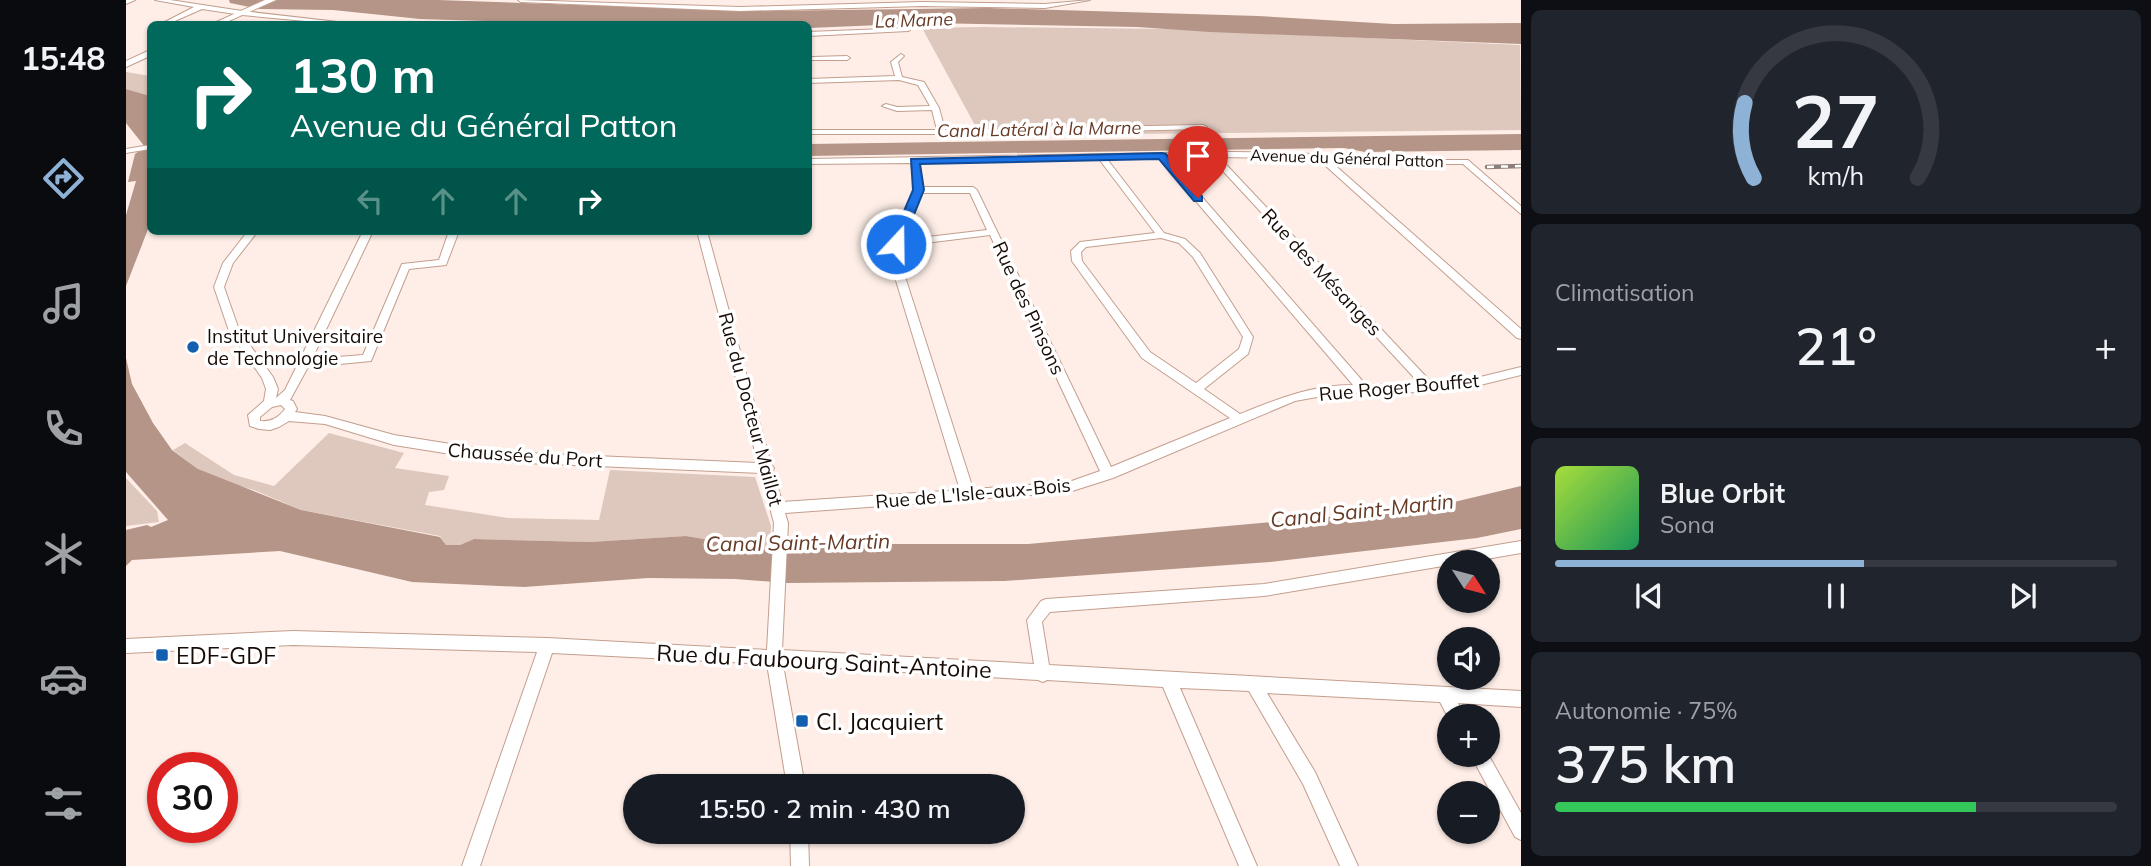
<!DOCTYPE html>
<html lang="fr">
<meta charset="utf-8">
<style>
body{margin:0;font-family:Mulish,sans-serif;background:#20242c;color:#f1f3f6;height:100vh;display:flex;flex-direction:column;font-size:26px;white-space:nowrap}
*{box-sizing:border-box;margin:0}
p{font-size:23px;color:#9ea1a6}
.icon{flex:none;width:38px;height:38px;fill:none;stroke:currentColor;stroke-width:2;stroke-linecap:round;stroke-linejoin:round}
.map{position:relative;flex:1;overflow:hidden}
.details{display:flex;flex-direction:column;gap:10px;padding:10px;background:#0d0f14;width:630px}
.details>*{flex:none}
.banner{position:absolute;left:21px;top:21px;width:665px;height:214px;border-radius:10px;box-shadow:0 2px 5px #0004;background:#00695c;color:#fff;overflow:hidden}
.needle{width:46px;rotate:126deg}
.tools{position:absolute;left:1311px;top:550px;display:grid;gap:14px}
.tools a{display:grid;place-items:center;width:63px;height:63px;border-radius:50%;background:#171b24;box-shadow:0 2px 5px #0004;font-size:35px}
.speed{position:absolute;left:21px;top:752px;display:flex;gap:14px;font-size:35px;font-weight:700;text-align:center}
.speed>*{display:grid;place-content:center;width:91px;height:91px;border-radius:50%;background:#171b24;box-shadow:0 2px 5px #0004;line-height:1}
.speed .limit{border:10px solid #d22;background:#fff;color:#111}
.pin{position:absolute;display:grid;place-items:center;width:60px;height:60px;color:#fff;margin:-72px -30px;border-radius:50% 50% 50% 0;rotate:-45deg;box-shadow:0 0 7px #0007}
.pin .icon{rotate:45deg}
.me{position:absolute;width:77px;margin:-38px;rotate:21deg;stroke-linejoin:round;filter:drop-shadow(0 0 5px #0008)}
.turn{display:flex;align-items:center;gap:24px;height:147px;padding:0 28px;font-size:32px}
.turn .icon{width:91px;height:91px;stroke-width:2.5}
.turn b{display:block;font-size:49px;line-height:60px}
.lanes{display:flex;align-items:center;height:66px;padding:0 28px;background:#0003;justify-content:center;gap:35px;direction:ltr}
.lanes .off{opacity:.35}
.big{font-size:52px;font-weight:600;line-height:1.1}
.details .card{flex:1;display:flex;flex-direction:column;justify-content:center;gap:10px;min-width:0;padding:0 24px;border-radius:10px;background:#20242c}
.details .dial{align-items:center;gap:0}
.dial svg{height:182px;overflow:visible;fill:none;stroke:#363941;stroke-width:7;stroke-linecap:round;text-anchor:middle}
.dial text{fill:#f1f3f6;stroke:none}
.song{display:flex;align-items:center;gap:21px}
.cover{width:84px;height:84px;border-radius:10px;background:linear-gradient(135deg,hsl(80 70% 55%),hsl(150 70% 35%))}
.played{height:7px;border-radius:4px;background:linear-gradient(90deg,#8eb1d6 55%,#363941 55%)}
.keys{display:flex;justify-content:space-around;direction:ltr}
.heat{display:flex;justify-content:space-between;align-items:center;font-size:38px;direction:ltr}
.charge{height:10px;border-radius:5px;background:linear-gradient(90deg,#34c759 75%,#363941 0)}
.trip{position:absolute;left:497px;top:774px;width:402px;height:70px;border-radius:35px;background:#171b24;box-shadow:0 2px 5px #0004;font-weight:600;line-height:70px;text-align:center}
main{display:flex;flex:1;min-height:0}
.menu{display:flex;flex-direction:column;width:126px;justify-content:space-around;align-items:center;background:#090b0e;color:#9ea1a6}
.menu .icon{width:49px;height:49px}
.menu .selected{color:#8eb1d6}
.menu b{font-size:32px;color:#f1f3f6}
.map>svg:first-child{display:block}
</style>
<main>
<nav class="menu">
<b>15:48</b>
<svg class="icon selected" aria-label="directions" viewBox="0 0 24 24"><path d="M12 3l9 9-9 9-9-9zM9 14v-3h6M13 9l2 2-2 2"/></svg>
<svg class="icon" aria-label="music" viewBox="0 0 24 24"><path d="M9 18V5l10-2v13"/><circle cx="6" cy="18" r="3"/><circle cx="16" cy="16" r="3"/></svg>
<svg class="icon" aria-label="phone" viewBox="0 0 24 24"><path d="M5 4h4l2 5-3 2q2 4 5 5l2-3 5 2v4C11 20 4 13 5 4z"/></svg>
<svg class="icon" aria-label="climate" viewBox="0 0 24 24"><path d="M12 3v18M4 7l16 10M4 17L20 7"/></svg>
<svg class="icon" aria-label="car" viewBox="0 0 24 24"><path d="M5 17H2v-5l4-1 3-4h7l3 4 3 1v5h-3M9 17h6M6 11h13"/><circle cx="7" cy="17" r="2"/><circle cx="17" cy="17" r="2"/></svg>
<svg class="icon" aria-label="filters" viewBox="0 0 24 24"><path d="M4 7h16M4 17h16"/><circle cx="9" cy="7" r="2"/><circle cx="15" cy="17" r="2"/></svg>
</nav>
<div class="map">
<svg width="1395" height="866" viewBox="0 0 1395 866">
<rect width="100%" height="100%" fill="#feeee7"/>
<g fill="#dec8be">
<polygon points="855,27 1045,29 1394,45 1395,130 1005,134 1011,130 845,134 851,129 796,28"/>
<polygon points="0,72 24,76 24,96 0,89"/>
<polygon points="203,433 278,453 269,468 323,476 318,490 303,492 299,505 382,518 473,520 484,470 629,477 645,526 644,550 560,536 464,542 348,539 334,545 320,545 314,536 175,510 128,490 96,481 72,469 47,450 59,443 108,475 148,486"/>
<polygon points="0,478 31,511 33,522 0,526"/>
</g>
<g fill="#b49587">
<polygon points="103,0 312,0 628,11 862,8 1132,16 1267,24 1395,23 1395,44 1084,32 1011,27 802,23 683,28 682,24 453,24 294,19 207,10 134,9 104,3"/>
<polygon points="0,89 24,96 24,224 0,286 0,215 10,181 2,182 9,154 19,147 0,123"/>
<polygon points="1395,134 1395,150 1239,152 1218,148 682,156 683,144"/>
<polygon points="0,358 6,384 27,423 46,450 72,469 175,510 314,537 320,545 334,545 348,539 464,542 560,536 644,550 671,550 730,544 902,544 1303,508 1395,486 1395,529 1351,538 1144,562 878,581 661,583 609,579 522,578 398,587 286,582 154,551 6,560 0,566 0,530 21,525 25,527 42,520 0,472"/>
</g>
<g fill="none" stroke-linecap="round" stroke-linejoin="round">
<defs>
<g id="minor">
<polygon points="0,0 9,0 0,4"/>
<polygon points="29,0 44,0 116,11 229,24 212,24 116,15 76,9 42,24 35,24 68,7"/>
<polygon points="392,0 614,7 796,2 919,4 964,0 919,8 796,6 614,11 395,2"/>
<polygon points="784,28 784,30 782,31 682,36 682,32"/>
<polygon points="775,54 778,56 772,62 776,77 798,82 813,108 819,130 1077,125 1081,127 1077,129 857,134 682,134 682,130 811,130 806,110 771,111 756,106 760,104 771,107 804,106 792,85 773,80 682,83 682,79 769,76 765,62"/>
<polygon points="687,57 721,56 724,58 721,60 685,60 685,58"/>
<polygon points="24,145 24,149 0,153 0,149"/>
<path d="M1105,152l68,1 76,7h93l53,46v8l-58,-50h-88l-46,-4 192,169v10l-4,-1 -199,-179 -99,-2 214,227 39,-5 49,-12v8l-49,12 -42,5 -91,1 -44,8 -182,77 -44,14 -95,7 -5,2 -4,-1 -180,13 3,10 -6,127 252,14 -7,-44 14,-19 5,-2 218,-15 257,-43v12l-52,9h-20v3l-185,31 -214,16 -8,10 7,43 472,26v16l-63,-4 6,13h-15v3l-9,-17 -173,-9 48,79 43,94h-18l-37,-82 -54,-93 -69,-3 77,178h-18l-76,-179 -116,-7 -4,2 -5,-2 -255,-15 22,121h-18l-20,-122 -215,-11 -72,213h-18l75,-214 -244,-7 -167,8v-14l167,-8 254,7 220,12 7,-127 -13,-50 -260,-11 -107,-17 -69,-21 -36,-3 -10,6 -9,3 -11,-1 -9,-3 -2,-11 16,-14 2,-12 -4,-11 -33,-47 -15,-44 9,-24 25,-32h10l-25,32 -9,24 15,43 34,47 5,12 -2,9 9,-8 78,-159h10l-61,128 51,-4 39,-91 37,-4 10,-29h10l-13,34 -37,4 -38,92 -63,6 -18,33 3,1 4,8 -2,3 30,4 69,19 107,17 257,11 -61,-232h10l64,233 3,4 -1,2 9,32 178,-12 -70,-229 1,-17 24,-54 -4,-27 -103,1v-5zM1084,157l210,227 -54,1 -198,-227zM1033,158l194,227c-42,0 -75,14 -113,29l-36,-25 44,-35 5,-17 -53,-84 -15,-14 -21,-6 -57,-74zM973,159l56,74 -75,9 -9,9 1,10 70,97 88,60 -119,49 -134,-277 -4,-3h-50l-4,-25zM796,193h48l17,37 -85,10zM864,235l110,236 -31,11 -96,7 -73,-228 1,-15zM1035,238l18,5 14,14 50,80 -4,12 -43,34 -46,-31 -68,-91 -1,-9 5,-5zM155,405l4,4c-7,9 -14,13 -25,12v-4l12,-10z"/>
<polygon points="1344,754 1362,754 1395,813 1395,840 1389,837"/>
<polygon points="664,831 682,831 683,866 665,866"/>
</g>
<g id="major">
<polygon points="139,0 150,0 96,24 86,24"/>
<polygon points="24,50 24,56 0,67 0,61"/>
</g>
</defs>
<use href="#minor" stroke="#c39e8e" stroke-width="2"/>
<use href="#major" stroke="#c39e8e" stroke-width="2"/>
<use href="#minor" fill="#fff" fill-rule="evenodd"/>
<use href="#major" fill="#fff" fill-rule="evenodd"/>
<defs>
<polyline id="rail" points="1361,167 1395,166"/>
</defs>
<use href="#rail" stroke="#8c7e78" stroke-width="4.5"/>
<use href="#rail" stroke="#fff" stroke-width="2.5" stroke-dasharray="7" stroke-linecap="butt"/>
</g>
<polygon fill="#1a73e8" stroke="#114b97" stroke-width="2" points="1036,153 1040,154 1076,196 1076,201 1068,201 1033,159 794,164 798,190 776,244 770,248 764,244 787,190 785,159"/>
<g fill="#1460af" stroke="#fff" stroke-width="2.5">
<circle cx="67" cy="347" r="7"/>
<rect x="29" y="648" width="14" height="14" rx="3.5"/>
<rect x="669" y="714" width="14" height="14" rx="3.5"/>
</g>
<g text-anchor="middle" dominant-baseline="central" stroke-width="7" stroke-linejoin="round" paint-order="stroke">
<g font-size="16" fill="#170b06" stroke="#fff">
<text transform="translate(1221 158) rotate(2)">Avenue du Général Patton</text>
</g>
<g font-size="18" font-style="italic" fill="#673a25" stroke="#fff">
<text transform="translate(788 20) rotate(-2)">La Marne</text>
<text transform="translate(913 129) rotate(-1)">Canal Latéral à la Marne</text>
</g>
<g font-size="19" fill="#170b06" stroke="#fff">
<text transform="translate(1196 272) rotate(47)">Rue des Mésanges</text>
<text transform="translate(903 308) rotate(65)">Rue des Pinsons</text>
<text transform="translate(1273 387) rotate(-5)">Rue Roger Bouffet</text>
<text transform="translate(625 409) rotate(75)">Rue du Docteur Maillot</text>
<text transform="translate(399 455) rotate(4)">Chaussée du Port</text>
<text transform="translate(847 493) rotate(-5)">Rue de L'Isle-aux-Bois</text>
</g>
<g font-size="19" fill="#170b06" stroke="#fff" text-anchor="start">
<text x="81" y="336">Institut Universitaire<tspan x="81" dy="22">de Technologie</tspan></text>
</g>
<g font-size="21" font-style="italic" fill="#673a25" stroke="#fff">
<text transform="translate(1236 510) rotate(-6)">Canal Saint-Martin</text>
<text transform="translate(672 542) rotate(-1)">Canal Saint-Martin</text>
</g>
<g font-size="23" fill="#170b06" stroke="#fff" text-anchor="start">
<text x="50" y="655">EDF-GDF</text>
<text x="690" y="721">Cl. Jacquiert</text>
</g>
<g font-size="23" fill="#170b06" stroke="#fff">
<text transform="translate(698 661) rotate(3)">Rue du Faubourg Saint-Antoine</text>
</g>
</g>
</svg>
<div class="tools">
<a><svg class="needle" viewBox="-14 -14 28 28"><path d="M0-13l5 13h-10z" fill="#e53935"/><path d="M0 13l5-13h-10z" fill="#9ea1a6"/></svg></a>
<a><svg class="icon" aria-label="sound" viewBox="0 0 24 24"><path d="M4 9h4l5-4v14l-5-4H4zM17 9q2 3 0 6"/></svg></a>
<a>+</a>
<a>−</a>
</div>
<div class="speed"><div class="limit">30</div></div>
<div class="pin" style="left:1072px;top:198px;background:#d93025"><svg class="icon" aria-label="arrive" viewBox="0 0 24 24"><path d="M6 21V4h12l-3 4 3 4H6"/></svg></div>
<svg class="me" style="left:770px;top:244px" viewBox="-20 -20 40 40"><circle r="17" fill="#1a73e8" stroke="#fff" stroke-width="3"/><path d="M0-11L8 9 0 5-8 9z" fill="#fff"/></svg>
<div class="trip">15:50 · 2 min · 430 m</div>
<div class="banner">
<div class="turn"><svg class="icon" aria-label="right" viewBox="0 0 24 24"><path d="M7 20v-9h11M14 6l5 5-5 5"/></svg><div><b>130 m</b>Avenue du Général Patton</div></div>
<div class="lanes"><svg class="icon off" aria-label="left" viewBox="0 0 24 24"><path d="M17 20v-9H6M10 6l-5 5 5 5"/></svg><svg class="icon off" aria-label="ahead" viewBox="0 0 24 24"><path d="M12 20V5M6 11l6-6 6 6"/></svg><svg class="icon off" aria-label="ahead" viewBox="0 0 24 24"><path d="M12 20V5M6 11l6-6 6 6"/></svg><svg class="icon" aria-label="right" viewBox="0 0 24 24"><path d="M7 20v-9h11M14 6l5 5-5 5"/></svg></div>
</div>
</div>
<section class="details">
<div class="card dial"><svg viewBox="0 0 100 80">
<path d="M14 69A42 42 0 1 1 86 69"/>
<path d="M14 69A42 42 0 0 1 10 36" stroke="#8eb1d6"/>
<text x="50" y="56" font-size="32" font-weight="700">27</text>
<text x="50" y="72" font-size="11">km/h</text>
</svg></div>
<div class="card"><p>Climatisation</p>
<div class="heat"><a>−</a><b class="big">21°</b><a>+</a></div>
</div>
<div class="card">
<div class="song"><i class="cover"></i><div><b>Blue Orbit</b><p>Sona</p></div></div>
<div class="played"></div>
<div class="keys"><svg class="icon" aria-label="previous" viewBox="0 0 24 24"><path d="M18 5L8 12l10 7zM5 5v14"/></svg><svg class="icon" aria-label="pause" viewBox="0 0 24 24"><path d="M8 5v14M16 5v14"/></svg><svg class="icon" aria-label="next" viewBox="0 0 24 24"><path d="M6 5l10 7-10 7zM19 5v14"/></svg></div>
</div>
<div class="card"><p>Autonomie · 75%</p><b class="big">375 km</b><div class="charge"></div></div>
</section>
</main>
